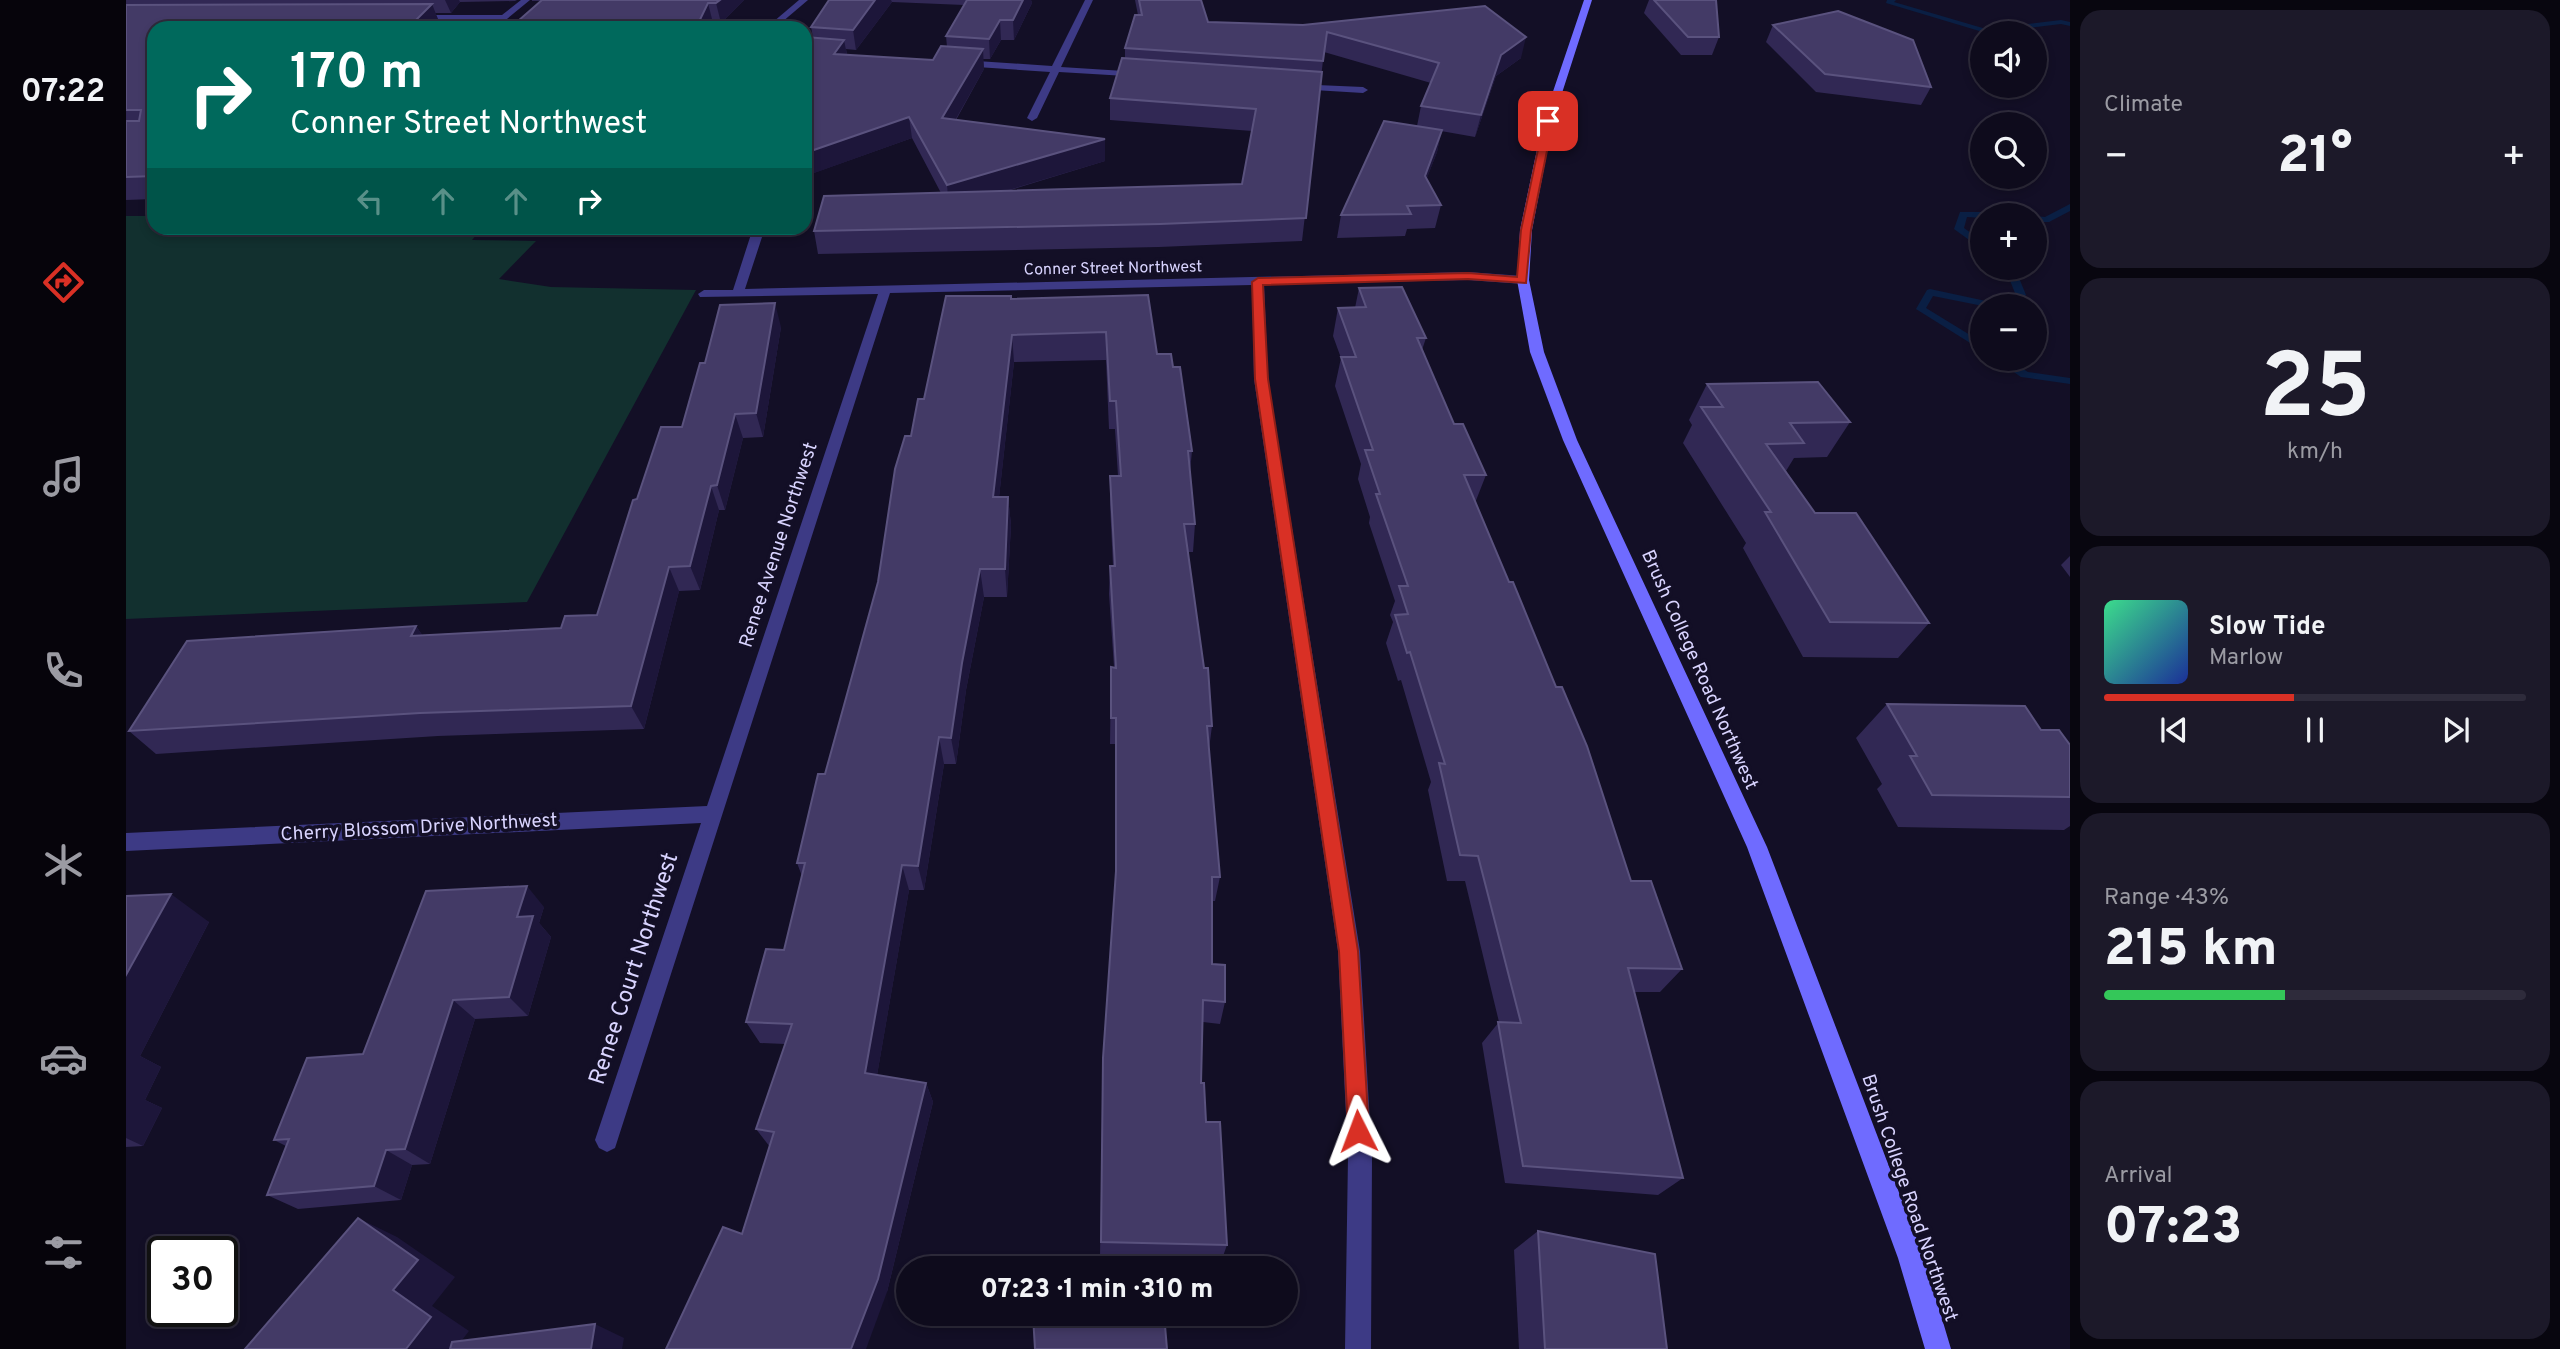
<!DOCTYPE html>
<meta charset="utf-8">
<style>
body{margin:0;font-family:Overpass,sans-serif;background:#1c1929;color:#f1f3f6;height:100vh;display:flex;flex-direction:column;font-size:26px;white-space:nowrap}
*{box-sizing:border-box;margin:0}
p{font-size:23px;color:#9b9ba3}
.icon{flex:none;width:38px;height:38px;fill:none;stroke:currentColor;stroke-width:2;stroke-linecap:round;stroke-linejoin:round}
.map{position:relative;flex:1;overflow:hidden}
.panel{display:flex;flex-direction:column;gap:10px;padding:10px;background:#08060f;width:490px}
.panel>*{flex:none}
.guide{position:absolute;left:21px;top:21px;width:665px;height:214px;border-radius:21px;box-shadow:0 4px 10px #0003,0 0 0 2px #2e2b3b;background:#00695c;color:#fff;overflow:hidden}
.fabs{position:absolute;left:1844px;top:21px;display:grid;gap:14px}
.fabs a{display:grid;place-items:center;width:77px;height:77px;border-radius:50%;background:#0e0b1c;box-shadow:0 4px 10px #0003,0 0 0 2px #2e2b3b;font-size:35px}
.speed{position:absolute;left:21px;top:1236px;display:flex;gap:14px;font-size:35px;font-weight:700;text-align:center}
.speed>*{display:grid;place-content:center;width:91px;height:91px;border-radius:50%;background:#0e0b1c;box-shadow:0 4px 10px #0003,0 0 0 2px #2e2b3b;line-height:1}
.speed .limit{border:4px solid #111;border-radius:10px;background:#fff;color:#111}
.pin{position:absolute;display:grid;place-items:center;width:60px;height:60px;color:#fff;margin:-30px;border-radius:14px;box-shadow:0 4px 10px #0006}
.me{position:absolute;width:77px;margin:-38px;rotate:357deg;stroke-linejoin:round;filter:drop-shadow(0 0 5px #0008)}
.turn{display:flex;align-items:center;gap:24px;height:147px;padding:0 28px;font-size:32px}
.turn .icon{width:91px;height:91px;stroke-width:2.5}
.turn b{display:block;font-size:49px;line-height:60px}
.lanes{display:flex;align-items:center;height:66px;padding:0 28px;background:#0003;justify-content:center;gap:35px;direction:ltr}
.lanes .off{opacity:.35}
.big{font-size:52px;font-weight:800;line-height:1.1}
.panel .widget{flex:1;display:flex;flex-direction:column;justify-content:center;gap:10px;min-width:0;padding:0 24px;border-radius:21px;background:#1c1929}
.panel .dial{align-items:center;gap:0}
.dial b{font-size:91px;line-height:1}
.song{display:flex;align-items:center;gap:21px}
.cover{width:84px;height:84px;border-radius:10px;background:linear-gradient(135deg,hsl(150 70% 55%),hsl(230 70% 35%))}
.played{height:7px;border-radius:4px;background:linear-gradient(90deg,#d93025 45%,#2e2b3b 45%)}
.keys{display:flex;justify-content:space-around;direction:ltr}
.heat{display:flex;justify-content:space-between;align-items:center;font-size:38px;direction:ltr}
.charge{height:10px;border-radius:5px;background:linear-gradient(90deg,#34c759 43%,#2e2b3b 0)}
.trip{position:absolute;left:770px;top:1256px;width:402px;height:70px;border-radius:35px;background:#0e0b1c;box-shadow:0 4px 10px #0003,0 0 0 2px #2e2b3b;font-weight:800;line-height:70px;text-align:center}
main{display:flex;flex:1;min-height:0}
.tabs{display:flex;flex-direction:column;width:126px;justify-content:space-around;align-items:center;background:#06040b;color:#9b9ba3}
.tabs .icon{width:49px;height:49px}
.tabs .selected{color:#d93025}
.tabs b{font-size:32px;color:#f1f3f6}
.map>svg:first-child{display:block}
</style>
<main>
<nav class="tabs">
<b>07:22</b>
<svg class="icon selected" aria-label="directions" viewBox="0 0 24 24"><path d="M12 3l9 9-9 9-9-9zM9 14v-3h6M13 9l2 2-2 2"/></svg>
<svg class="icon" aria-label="music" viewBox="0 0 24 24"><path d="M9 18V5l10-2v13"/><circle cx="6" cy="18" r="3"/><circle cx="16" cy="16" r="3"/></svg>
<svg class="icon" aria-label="phone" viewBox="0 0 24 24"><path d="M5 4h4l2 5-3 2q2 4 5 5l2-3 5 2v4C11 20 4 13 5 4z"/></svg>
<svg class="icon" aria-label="climate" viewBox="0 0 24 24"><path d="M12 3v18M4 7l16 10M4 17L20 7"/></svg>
<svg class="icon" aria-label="car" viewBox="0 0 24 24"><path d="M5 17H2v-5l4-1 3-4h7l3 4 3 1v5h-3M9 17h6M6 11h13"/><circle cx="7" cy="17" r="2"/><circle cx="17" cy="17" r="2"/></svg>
<svg class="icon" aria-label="filters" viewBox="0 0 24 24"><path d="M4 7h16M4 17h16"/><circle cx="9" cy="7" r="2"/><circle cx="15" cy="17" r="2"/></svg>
</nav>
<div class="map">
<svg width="1944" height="1349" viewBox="0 0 1944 1349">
<rect width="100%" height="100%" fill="#130f26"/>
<polygon fill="#12302f" points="0,216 28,216 28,228 356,228 346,240 410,241 373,279 425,287 570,290 401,602 0,619"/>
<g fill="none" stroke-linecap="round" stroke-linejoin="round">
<g fill="#0a1f44" fill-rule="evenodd">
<polygon points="1761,0 1770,0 1768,2 1860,29 1935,20 1944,22 1944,26 1935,24 1860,33 1760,3"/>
<polygon points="1944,204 1944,211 1923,222 1909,222 1909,216 1919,217"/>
<polygon points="1834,212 1857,212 1861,215 1857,215 1857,218 1841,217 1838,228 1857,242 1857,250 1828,229"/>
<polygon points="1879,268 1889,268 1900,295 1898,297 1857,306 1807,296 1800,308 1857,343 1857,351 1790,309 1801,290 1804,289 1860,301 1889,293"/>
<polygon points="1869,359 1881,359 1902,372 1944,378 1944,384 1895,377"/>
</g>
<g fill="#3d3a85" fill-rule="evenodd">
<polygon points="395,0 404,0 370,28 366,25 370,21 290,21 286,18 290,15 376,15"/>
<polygon points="673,0 682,0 649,28 640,28"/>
<polygon points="959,0 967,0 935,67 1014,72 1017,73 1017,77 933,72 911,118 906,121 901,118 924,72 836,66 831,63 836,60 926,66"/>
<polygon points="1168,84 1237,87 1242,90 1237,93 1171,89 1166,86"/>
<polygon points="627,228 639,228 619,289 1342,272 1397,276 1403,280 1397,284 1342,280 1138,284 1142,379 1234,951 1246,1157 1245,1349 1219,1349 1222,1157 1212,951 1128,379 1126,285 764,293 489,1148 481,1152 473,1148 469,1140 575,823 0,851 0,833 581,806 752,294 574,297 572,294 578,290 607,290"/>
</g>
<polygon fill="#6f6bff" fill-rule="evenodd" points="1458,0 1466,0 1427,121 1406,230 1403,280 1418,352 1451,440 1641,847 1798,1258 1825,1349 1799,1349 1772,1258 1621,847 1437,440 1404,352 1391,280 1394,230 1417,121"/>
</g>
<g fill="#312854" fill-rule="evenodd">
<polygon points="0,0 391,0 389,1 334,2 325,13 309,13 314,24 310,28 28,28 28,199 0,200"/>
<polygon points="406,0 618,0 595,23 587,23 585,28 384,28 415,1 406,1"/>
<path d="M703,0h202l1,3 -18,37h-13l-11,19h-7l1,10 -28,51 149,19v22l-98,30 235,-7 10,-53 -142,-11v-22l15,-40v-10l13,-33 -3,-15h66l7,22 95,3 218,33 -25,18 -21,61 -34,-6 -4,21 -11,28 15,25 -6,23 -28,1 -2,7 -68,2 4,-23 76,-89 4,-20 10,-23 -107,-31 -22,189 -143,6 -341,7 -4,-23 127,-38 -29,-55 -107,38v-139l8,1 -2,-11zM766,2l72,3 -18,31 1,11 -14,13 -86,-5 -1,-6 10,1z"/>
<polygon points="1523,0 1590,0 1593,37 1586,55 1555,55 1518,13"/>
<polygon points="1647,25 1805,87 1795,105 1690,92 1640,42"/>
<polygon points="1233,288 1300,338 1296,350 1328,424 1360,475 1349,503 1505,881 1556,969 1534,992 1508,992 1557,1178 1532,1195 1379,1183 1356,1043 1373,1022 1339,881 1321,881 1302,790 1305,782 1275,680 1272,681 1260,643 1267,622 1264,615 1269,601 1243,523 1244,517 1232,479 1235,464 1209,386 1215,358 1207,336 1212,308 1229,308"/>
<polygon points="1022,295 1031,354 1047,367 1066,451 1064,471 1069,524 1067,552 1062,552 1086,726 1083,749 1094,877 1089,901 1086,901 1086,964 1099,1002 1094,1024 1077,1022 1075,1083 1080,1122 1101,1245 1096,1259 974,1256 977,1058 990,880 990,744 984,744 985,667 988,667 983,594 984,566 987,566 984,504 984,476 992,476 989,429 983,429 980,360 888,362 873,497 882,497 885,525 881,597 858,597 840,690 830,764 818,764 798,890 783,890 751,1075 800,1083 807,1102 761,1292 616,1234 644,1147 630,1129 659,1044 634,1043 620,1022 658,950 676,876 671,863 699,774 752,582 785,436 798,399 885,299"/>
<polygon points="655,327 637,437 617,438 599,510 593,510 574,590 553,591 518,729 312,736 30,754 3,731 290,626 296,635 435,628 471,615 511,499 556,427 579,363"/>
<polygon points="1581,384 1724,422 1701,457 1668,458 1660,471 1689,513 1803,623 1772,658 1677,657 1617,548 1620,543 1557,443 1566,425 1563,420"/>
<polygon points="1944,556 1944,577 1935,565"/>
<polygon points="1761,704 1915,730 1944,745 1944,826 1938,830 1772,827 1751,789 1756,784 1730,738"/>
<polygon points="0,896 83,922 14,1056 35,1067 19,1100 36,1108 17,1146 0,1147"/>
<polygon points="418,907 413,923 425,937 402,1016 349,1019 304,1164 286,1165 275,1200 172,1209 141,1195 160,1146 148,1140 237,1054"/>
<polygon points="1412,1231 1541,1349 1393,1349 1388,1250"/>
</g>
<g fill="#1d163a">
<polygon points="319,0 333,0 334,2 325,13"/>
<polygon points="594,0 618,0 595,23 590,3"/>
<polygon points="749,0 765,0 766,2 730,50 727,30"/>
<polygon points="897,0 905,0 906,3 888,40 887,20"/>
<polygon points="582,3 587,23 585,28 570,28"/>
<polygon points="306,4 314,24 310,28 282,28"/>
<polygon points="874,20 875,40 864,59 863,39"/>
<polygon points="1400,37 1395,58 1370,76 1349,137 1355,115 1375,55"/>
<polygon points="718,40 722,60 708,54"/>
<polygon points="857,49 858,69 818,140 816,118"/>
<polygon points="783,117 786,138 680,176 679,153"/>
<polygon points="1316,130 1311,152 1293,199 1299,176"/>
<polygon points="979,139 979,161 823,208 821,185"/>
<polygon points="508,228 537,228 512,236"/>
<polygon points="649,303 655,327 637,437 630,413"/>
<polygon points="886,335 888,362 870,525 867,497"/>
<polygon points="609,414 617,438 599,510 591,485"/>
<polygon points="585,486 593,510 574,590 564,566"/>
<polygon points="882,497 885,525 881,597 879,569"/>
<polygon points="543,567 553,591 518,729 505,706"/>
<polygon points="854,569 858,597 840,690 830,764 825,738 836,663"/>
<polygon points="290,626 307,650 285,636"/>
<polygon points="813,737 818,764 798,890 792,866"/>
<polygon points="776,865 783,890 748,1093 739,1073"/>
<polygon points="401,886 418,907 413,923 425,937 402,1016 383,997 391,917"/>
<polygon points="45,894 83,922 14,1056 35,1067 19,1100 36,1108 17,1146 0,1138 0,975"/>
<polygon points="327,1000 349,1019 304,1164 279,1149"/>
<polygon points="800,1083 807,1102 761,1292 740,1349 725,1349"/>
<polygon points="260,1150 286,1165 275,1200 248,1186"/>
<polygon points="232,1218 271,1237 329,1277 306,1306 343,1331 329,1349 280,1349 267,1290"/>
<polygon points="469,1324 498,1338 496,1349 465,1349"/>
</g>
<g fill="#433a66" stroke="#5a527e" stroke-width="2">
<polygon points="416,0 594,0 590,3 582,3 570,28 384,28"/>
<polygon points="703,0 749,0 727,30 685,27"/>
<polygon points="841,0 897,0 887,20 874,20 863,39 820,36"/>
<polygon points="1013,0 1075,0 1082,22 1177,25 1359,6 1400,37 1375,55 1355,115 1295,106 1313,63 1201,32 1197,61 999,48 1009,15 1016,15"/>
<polygon points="1528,0 1590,0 1593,37 1562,37"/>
<polygon points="306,4 282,28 28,28 28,176 0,177 0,121 13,121 15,110 0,110 0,5"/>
<polygon points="1712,11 1787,40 1805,87 1699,74 1647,25"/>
<polygon points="679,37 718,40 708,54 807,60 815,46 857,49 816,118 979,139 821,185 783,117 679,153"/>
<polygon points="996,58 1196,72 1180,218 1034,224 688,231 698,196 1116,184 1130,109 984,98"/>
<polygon points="1258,121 1316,130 1299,176 1315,205 1281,206 1285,214 1215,215"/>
<polygon points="1276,287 1300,338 1291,338 1328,424 1337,424 1360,475 1338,475 1383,582 1387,582 1430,687 1436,687 1461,746 1505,881 1525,881 1556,969 1502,968 1557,1178 1397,1166 1372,1022 1395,1023 1352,856 1334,855 1313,763 1319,764 1284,652 1281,653 1269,615 1282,614 1273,586 1282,586 1250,494 1254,494 1239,450 1247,450 1215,357 1230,357 1212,308 1240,307 1233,288"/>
<polygon points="1022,295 1031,354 1045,354 1047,367 1054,367 1066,451 1062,451 1069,524 1058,524 1078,668 1082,668 1086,726 1081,726 1094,877 1086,877 1086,964 1099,965 1099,1002 1077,1000 1075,1083 1078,1083 1080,1122 1094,1122 1101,1245 975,1242 977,1058 990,871 990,718 985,718 985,667 990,668 984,566 989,566 984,476 995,476 990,401 984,401 980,332 886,335 867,497 882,497 879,569 854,569 836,663 825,738 813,737 792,866 776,865 739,1073 800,1083 752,1279 725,1349 540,1349 597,1227 616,1234 648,1132 630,1129 666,1024 620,1022 640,949 658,950 679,863 671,863 692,774 699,774 752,582 769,469 779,436 785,436 792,399 798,399 820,296 885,296 885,299"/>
<polygon points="649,303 630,413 609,414 591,485 585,486 564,566 543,567 505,706 294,713 3,731 61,641 290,626 285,636 435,628 439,616 471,615 507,500 511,499 535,427 556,427 574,363 579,363 594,305"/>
<polygon points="1692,382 1724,422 1664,423 1678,443 1640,444 1689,513 1730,513 1803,623 1704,622 1639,512 1645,512 1575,407 1597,407 1581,384"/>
<polygon points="1761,704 1899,706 1915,730 1933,730 1944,745 1944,797 1806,795 1784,756 1791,756"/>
<polygon points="401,886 391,917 407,916 383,997 327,1000 279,1149 260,1150 248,1186 141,1195 163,1139 148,1140 181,1058 237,1054 300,891"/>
<polygon points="45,894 0,975 0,896"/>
<polygon points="232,1218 292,1260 267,1290 305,1317 280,1349 119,1349"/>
<polygon points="1412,1231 1529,1254 1541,1349 1419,1349"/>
<polygon points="914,1314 1038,1314 1041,1349 909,1349 907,1315"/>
<polygon points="469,1324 465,1349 324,1349 326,1342"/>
</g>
<polygon fill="#d93025" stroke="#8d1f18" stroke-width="2" points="1422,118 1427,121 1405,230 1400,283 1342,279 1137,285 1142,379 1232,951 1243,1131 1240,1139 1232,1142 1225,1139 1222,1131 1213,951 1129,379 1126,282 1132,278 1342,273 1391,277 1395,230 1418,121"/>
<g text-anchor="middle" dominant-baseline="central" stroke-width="7" stroke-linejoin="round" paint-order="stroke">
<g font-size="16" fill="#d9d4ff" stroke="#130f26">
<text transform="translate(987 269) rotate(-1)">Conner Street Northwest</text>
</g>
<g font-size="19" fill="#d9d4ff" stroke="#130f26">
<text transform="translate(653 545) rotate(-72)">Renee Avenue Northwest</text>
<text transform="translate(1573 670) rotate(66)">Brush College Road Northwest</text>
<text transform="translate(293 828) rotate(-3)">Cherry Blossom Drive Northwest</text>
<text transform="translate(1783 1198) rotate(71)">Brush College Road Northwest</text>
</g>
<g font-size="23" fill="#d9d4ff" stroke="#130f26">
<text transform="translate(509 969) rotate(-72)">Renee Court Northwest</text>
</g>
</g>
</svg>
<div class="fabs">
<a><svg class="icon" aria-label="sound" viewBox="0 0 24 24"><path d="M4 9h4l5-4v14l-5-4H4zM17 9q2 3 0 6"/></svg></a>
<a><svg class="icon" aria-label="search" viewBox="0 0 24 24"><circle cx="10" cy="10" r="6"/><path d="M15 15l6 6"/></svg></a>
<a>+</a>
<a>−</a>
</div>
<div class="speed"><div class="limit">30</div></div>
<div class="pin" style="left:1422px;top:121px;background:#d93025"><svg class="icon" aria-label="arrive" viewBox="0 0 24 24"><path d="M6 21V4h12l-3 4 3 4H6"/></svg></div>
<svg class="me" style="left:1232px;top:1131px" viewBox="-20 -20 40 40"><path d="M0-17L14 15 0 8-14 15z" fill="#d93025" stroke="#fff" stroke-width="4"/></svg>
<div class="trip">07:23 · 1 min · 310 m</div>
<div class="guide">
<div class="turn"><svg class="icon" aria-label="right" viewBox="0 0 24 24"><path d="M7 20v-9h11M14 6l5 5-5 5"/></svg><div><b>170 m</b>Conner Street Northwest</div></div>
<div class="lanes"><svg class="icon off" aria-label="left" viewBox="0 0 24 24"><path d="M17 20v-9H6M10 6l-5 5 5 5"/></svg><svg class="icon off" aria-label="ahead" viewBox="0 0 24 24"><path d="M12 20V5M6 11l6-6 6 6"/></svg><svg class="icon off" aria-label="ahead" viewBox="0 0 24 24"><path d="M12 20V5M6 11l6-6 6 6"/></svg><svg class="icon" aria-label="right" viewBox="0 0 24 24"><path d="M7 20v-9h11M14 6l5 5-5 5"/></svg></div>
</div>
</div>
<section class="panel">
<div class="widget"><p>Climate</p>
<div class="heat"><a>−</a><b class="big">21°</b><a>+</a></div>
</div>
<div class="widget dial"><b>25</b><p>km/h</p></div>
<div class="widget">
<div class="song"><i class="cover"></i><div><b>Slow Tide</b><p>Marlow</p></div></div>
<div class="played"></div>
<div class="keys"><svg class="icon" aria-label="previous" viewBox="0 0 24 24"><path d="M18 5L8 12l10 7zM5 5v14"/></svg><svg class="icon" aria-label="pause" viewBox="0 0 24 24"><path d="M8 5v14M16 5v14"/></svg><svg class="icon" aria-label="next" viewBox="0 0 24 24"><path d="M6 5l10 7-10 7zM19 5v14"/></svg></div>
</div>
<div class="widget"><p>Range · 43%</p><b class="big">215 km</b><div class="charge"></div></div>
<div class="widget"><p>Arrival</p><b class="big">07:23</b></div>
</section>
</main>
